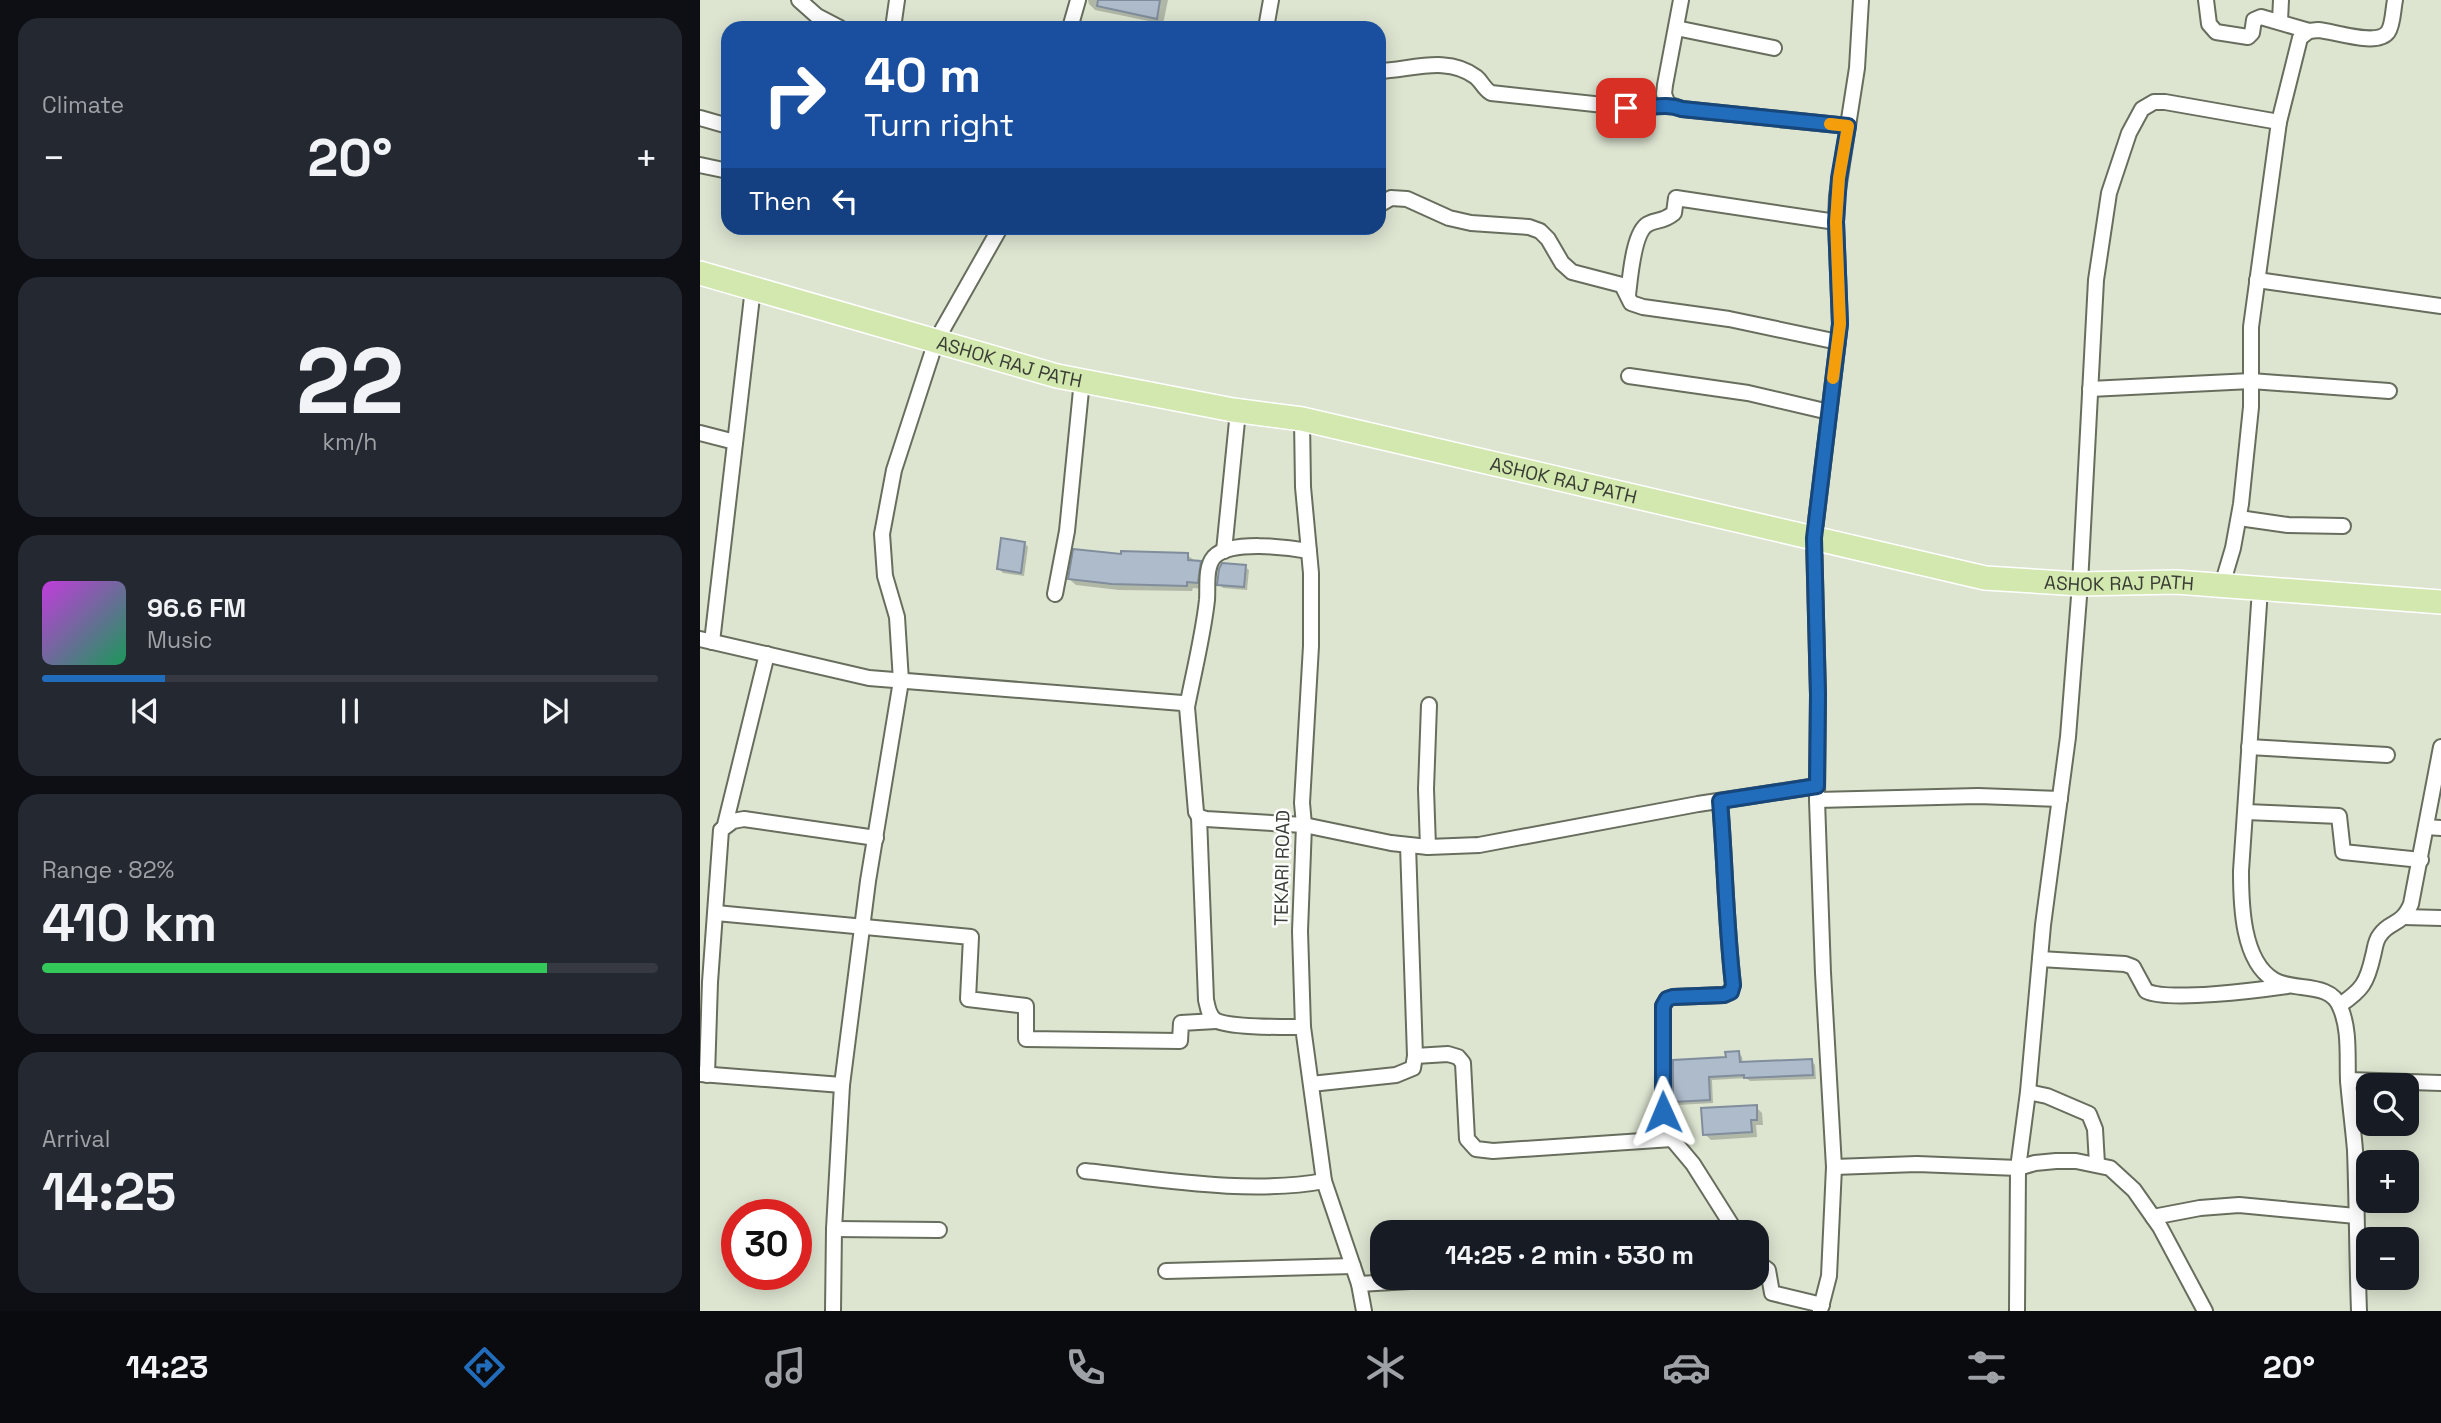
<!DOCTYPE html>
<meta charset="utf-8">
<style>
body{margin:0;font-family:"Space Grotesk",sans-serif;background:#242831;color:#f1f3f6;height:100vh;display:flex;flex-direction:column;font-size:26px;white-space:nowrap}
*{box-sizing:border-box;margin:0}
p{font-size:23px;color:#9ea1a6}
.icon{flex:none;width:38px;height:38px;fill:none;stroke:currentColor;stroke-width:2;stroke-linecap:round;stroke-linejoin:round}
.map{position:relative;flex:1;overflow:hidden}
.panel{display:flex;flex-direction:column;gap:18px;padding:18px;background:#0d0f14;width:700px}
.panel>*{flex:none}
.top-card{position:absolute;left:21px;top:21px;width:665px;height:214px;border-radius:21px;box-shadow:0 4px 18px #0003;background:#1a4fa0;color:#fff;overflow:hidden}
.fabs{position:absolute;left:1656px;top:1073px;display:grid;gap:14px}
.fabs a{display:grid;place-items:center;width:63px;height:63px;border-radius:14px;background:#171b24;box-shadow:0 4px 18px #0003;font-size:35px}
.speed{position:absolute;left:21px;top:1199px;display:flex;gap:14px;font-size:35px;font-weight:700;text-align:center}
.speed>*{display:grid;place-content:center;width:91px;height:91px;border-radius:50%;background:#171b24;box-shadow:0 4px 18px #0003;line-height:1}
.speed .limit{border:10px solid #d22;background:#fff;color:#111}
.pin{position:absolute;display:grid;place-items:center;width:60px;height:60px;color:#fff;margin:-30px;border-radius:14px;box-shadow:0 4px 10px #0006}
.me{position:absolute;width:77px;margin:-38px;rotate:359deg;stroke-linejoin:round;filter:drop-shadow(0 0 5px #0008)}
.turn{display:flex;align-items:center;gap:24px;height:147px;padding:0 28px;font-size:32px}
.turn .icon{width:91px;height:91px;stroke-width:2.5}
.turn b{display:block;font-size:49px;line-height:60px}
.then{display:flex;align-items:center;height:66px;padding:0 28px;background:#0003;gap:14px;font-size:26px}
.big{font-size:52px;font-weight:700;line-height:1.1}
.panel .tile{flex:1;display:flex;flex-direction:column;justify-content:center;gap:10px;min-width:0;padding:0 24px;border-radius:21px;background:#242831}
.panel .dial{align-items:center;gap:0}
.dial b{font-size:91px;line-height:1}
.song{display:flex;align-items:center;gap:21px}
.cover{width:84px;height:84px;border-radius:10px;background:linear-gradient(135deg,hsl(290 70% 55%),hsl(150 70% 35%))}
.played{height:7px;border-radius:4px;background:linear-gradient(90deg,#226cbc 20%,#363941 20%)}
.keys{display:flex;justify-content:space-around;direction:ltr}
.heat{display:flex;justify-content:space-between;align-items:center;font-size:38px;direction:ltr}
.charge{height:10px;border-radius:5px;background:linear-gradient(90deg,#34c759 82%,#363941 0)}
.trip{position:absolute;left:670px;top:1220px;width:399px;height:70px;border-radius:21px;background:#171b24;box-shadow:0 4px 18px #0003;font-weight:700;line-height:70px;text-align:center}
.tab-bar{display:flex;height:112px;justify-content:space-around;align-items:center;background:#090b0e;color:#9ea1a6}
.tab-bar .icon{width:49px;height:49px}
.tab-bar .active{color:#226cbc}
.tab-bar b{font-size:32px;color:#f1f3f6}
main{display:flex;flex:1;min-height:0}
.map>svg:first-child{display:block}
</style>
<main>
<section class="panel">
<div class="tile"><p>Climate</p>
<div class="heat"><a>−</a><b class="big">20°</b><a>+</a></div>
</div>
<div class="tile dial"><b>22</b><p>km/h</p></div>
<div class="tile">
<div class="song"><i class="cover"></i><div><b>96.6 FM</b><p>Music</p></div></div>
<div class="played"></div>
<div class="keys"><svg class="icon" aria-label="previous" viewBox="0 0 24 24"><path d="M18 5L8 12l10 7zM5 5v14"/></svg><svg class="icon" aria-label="pause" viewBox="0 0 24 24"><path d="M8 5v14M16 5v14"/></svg><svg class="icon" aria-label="next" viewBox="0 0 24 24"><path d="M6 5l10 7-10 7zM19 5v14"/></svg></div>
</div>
<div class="tile"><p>Range · 82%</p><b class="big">410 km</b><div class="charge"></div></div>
<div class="tile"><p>Arrival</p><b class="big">14:25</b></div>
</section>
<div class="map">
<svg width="1741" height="1311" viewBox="0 0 1741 1311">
<rect width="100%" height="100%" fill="#dde5d1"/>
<g fill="#0003">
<polygon points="388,0 468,0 463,24 395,10 389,4"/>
<polygon points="324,543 328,547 324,576 303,573 299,569"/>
<polygon points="487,555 506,569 503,589 493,588 492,591 419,590 376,585 369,579 422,556"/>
<polygon points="545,567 549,570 547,590 523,588 519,584"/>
<polygon points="1039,1053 1042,1057 1043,1064 1111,1061 1115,1065 1116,1079 1050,1081 1046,1078 1012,1080 1013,1103 978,1105 974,1101 1027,1059"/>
<polygon points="1056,1107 1062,1113 1063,1125 1056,1125 1057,1137 1011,1140 1005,1134"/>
</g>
<g fill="#aebbcb" stroke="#808d9c" stroke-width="2">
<polygon points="398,0 460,0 457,19 397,6"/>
<polygon points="301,538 325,542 321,573 297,569"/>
<polygon points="373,549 421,554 421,551 488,553 488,560 501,561 498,583 487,582 487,586 412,584 368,579"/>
<polygon points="522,563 546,565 544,587 517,585 519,569"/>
<polygon points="1039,1051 1040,1062 1112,1059 1113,1075 1044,1078 1044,1075 1009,1077 1010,1100 973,1102 973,1060 1026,1057 1025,1052"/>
<polygon points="1057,1105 1057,1120 1051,1120 1052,1132 1003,1135 1001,1108"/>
</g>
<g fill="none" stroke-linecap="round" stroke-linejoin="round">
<defs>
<g id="street">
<polyline points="99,0 117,16 140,28"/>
<polyline points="981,0 965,85 964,94 968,104 982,109 1148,126"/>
<polyline points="1506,0 1509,24 1516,32 1548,37 1552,33 1554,20 1561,17 1609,31"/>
<polyline points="1580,21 1581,0"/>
<polyline points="193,28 197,0"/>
<polyline points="370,28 378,0"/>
<polyline points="566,28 571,0"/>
<polyline points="976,28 1074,48"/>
<path d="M679,71c32,-1 68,-16 97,6 6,5 8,12 15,16l150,16 27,-5"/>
<polyline points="0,118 28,126"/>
<polyline points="0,165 28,171"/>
<polyline points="679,205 691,198 707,199 749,218 771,223 829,227 840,231 848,239 862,263 872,272 922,285 931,303 943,307 1029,319 1138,342"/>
<polyline points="1557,280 1741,306"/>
<path d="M928,295c2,-15 5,-63 20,-71 10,-5 15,-2 26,-11l2,-15 160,24"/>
<polyline points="929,376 1048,393 1129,412"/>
<polyline points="1390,389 1551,381 1689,391"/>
<polyline points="602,419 603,487 611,573 611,646 602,803 604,825 600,931 603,1027 624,1181 659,1284 664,1311"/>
<polyline points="0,433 35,442"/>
<polyline points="1539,518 1588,525 1643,526"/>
<polyline points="524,551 538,411"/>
<path d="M1522,585l11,-37 8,-44 10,-97v-80l28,-205 21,-84 9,-7 9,-1c16,1 59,17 70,2 5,-7 5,-22 7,-32"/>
<path d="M1560,589l-19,282c0,33 1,90 33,109 20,12 56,1 66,27 10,22 7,50 8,74 2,23 5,46 7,69 2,54 2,107 4,161"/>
<polyline points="355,594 367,531 382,380"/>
<polyline points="0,639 169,678 482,703 487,707 496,812 499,817 506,819 604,825 691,843 728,847 779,845 998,804 1117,786"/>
<polyline points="12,642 53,288"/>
<path d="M487,707c7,-36 16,-71 20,-107 1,-13 -2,-33 7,-43 16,-17 73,-10 95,-6"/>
<polyline points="1549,747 1687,755"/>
<polyline points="1117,800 1278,796 1360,799"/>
<path d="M1020,801c5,61 6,123 13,184l-3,7 -6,3 -51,2 -6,2 -4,7v106l4,16 5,11 21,25 43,68"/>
<polyline points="1546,812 1639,816 1643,852 1721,860"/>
<path d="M499,817l7,183c2,7 2,15 9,20 14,8 69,7 88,7"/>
<polyline points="25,825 67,654"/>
<polyline points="1726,827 1741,828"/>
<polyline points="728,847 726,789 729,705"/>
<polyline points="16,913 271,937 268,999 326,1006 326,1039 480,1041 481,1023 516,1021"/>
<polyline points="1704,917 1741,918"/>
<path d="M1340,959l85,5 8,3 13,24c22,11 113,-1 141,-5"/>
<path d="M1640,1005c22,-15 27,-22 33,-49 2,-7 2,-15 7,-21 10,-15 21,-8 31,-31l30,-157"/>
<polyline points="715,1056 748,1054 758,1057 763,1063 767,1139 776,1149 793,1151 972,1139"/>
<polyline points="0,1074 142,1085 168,881 201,681 197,617 185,576 182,534 194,470 236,341 300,228"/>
<polyline points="7,1075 10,982 21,830 33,821 44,819 176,838"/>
<polyline points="1648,1080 1741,1083"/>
<polyline points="611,1084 696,1075 713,1068 715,1056 708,845"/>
<polyline points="1328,1092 1347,1096 1389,1114 1395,1129 1397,1164"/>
<polyline points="1134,1167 1217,1164 1318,1168 1335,1163 1356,1161 1376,1161 1410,1168 1434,1190 1460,1227 1505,1311"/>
<path d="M385,1171c75,8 165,24 239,10"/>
<polyline points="1453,1217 1500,1208 1539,1205 1656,1216"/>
<polyline points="134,1229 239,1230"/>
<polyline points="1057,1262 1068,1270 1072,1293 1122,1305"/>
<polyline points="466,1271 653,1266"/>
<polyline points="659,1284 761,1278"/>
<polyline points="133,1311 134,1229 142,1085"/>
<polyline points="1120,1311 1129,1276 1134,1167 1123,973 1117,800 1118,695 1114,538 1140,324 1136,222 1137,196 1157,68 1161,0"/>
<polyline points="1317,1311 1318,1168 1328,1092 1343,925 1368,737 1380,584 1396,280 1409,193 1429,133 1442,109 1454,102 1465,102 1579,122"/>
</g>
<g id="primary">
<path id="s1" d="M0,273l357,103 176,34 69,9 683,159 95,6 96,-2 265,20"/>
</g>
</defs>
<use href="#street" stroke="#676e5d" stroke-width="18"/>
<use href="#primary" stroke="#fff" stroke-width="26"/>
<use href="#street" stroke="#fff" stroke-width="14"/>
<use href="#primary" stroke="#d3e8ae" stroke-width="23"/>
</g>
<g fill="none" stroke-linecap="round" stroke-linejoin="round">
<defs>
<path id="route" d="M926,108c21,2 37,-6 56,1l166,17 -9,52 -3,44 4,102 -26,214 4,157 -1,91 -97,15c5,61 6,123 13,184l-2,7 -7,3 -51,2 -6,2 -4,7v106"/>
</defs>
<use href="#route" stroke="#16467a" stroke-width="18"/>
<use href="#route" stroke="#226cbc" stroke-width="12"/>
<polyline stroke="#f59e0b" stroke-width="12" points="1130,124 1148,126 1139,178 1136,222 1140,324 1133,378"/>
</g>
<g text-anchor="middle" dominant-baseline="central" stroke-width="5" stroke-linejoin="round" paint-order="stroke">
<g font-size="19" fill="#3a3d36" stroke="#fff">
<text stroke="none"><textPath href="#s1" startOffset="322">ASHOK RAJ PATH</textPath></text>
<text stroke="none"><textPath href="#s1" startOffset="889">ASHOK RAJ PATH</textPath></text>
<text stroke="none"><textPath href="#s1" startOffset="1456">ASHOK RAJ PATH</textPath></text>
<text transform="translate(582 868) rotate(-89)">TEKARI ROAD</text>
</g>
</g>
</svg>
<div class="fabs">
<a><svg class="icon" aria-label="search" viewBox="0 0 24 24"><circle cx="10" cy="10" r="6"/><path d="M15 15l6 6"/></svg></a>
<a>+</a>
<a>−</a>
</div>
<div class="speed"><div class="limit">30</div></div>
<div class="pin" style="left:926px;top:108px;background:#d93025"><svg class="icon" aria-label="arrive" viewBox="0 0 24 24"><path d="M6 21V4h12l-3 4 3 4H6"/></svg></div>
<svg class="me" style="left:963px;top:1112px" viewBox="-20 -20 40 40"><path d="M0-17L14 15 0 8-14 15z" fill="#226cbc" stroke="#fff" stroke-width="4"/></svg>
<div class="trip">14:25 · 2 min · 530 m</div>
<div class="top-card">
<div class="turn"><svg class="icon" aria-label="right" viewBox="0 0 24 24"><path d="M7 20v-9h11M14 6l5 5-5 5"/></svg><div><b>40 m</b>Turn right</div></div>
<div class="then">Then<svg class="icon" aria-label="left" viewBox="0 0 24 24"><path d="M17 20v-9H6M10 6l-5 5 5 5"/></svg></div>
</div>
</div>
</main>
<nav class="tab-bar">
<b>14:23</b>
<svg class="icon active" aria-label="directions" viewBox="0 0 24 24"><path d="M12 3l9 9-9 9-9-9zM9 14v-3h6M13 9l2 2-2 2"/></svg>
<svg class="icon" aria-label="music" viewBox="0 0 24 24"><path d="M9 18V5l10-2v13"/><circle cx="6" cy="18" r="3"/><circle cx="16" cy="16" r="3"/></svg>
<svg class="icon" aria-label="phone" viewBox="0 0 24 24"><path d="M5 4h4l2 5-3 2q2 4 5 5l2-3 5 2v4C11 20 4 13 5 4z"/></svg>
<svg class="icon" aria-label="climate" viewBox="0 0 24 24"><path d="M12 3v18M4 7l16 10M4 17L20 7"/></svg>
<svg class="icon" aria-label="car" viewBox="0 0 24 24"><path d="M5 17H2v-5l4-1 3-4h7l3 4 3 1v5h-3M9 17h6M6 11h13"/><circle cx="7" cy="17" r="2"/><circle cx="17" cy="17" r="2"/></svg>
<svg class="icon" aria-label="filters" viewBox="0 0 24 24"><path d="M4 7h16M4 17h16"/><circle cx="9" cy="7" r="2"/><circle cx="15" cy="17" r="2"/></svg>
<b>20°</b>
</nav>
